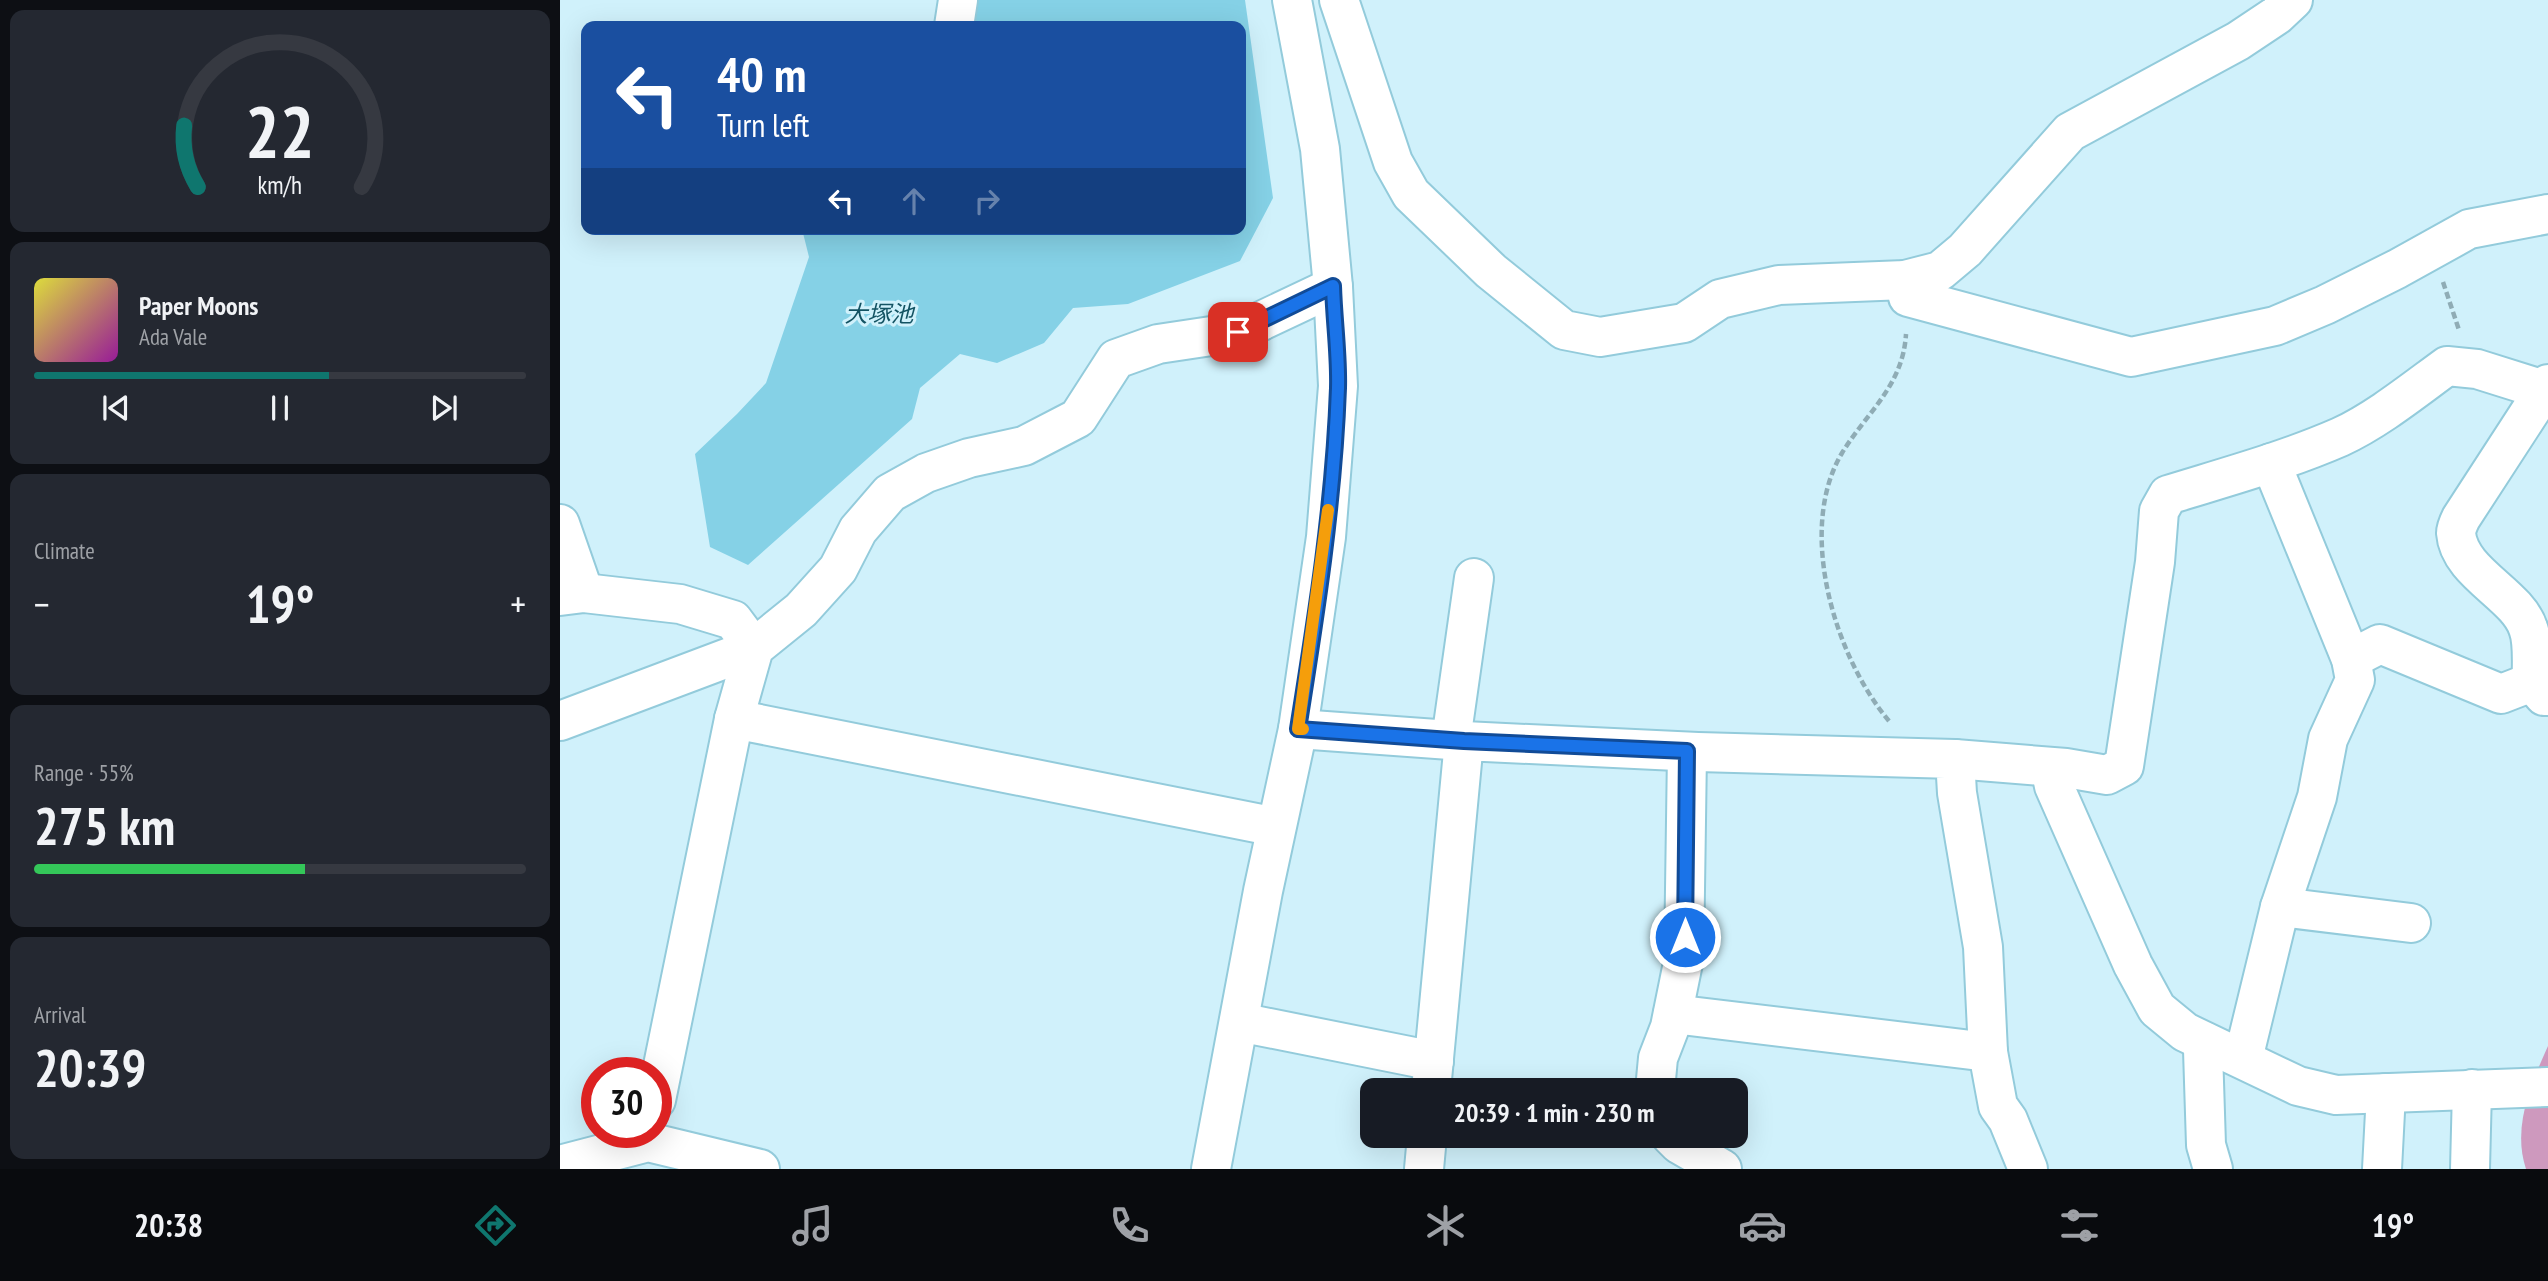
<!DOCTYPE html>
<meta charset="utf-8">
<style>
body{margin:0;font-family:"PT Sans Narrow","Noto Sans JP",sans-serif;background:#242831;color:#f1f3f6;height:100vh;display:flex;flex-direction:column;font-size:26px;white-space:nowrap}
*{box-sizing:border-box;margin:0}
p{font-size:23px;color:#9ea1a6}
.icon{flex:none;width:38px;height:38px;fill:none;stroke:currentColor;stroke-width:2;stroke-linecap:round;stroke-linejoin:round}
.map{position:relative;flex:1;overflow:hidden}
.details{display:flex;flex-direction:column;gap:10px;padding:10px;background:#0d0f14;width:560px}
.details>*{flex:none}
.banner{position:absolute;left:21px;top:21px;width:665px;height:214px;border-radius:14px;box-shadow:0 7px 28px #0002;background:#1a4fa0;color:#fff;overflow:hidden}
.speed{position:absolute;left:21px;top:1057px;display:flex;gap:14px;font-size:35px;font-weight:700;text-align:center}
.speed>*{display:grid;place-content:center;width:91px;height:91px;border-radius:50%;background:#171b24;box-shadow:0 7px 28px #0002;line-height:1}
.speed .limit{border:10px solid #d22;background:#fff;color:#111}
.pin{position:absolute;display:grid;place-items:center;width:60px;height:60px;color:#fff;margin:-30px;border-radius:14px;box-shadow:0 4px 10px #0006}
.me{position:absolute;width:77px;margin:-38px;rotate:0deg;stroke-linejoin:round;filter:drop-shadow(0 0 5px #0008)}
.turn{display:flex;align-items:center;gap:24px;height:147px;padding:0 21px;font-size:32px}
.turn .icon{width:91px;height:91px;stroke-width:2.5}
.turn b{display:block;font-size:49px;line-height:60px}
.lanes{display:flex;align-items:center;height:66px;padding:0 21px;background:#0003;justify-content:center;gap:35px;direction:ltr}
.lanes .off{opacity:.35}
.big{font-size:52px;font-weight:600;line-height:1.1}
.details .tile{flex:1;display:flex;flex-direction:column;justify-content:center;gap:10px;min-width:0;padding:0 24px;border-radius:14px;background:#242831}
.details .dial{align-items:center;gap:0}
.dial svg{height:182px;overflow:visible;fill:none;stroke:#363941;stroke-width:7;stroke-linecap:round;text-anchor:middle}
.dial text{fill:#f1f3f6;stroke:none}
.song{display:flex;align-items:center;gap:21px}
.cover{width:84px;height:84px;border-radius:10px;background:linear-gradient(135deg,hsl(60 70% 55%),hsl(300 70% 35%))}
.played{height:7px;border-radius:4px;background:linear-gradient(90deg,#0f766e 60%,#363941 60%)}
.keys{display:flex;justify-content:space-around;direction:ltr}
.heat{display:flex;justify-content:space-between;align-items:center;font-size:38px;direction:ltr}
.charge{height:10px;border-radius:5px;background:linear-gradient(90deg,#34c759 55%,#363941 0)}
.trip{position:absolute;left:800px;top:1078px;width:388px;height:70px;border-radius:14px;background:#171b24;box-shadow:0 7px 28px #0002;font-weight:600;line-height:70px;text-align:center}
.tab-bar{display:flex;height:112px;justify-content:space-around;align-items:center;background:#090b0e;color:#9ea1a6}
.tab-bar .icon{width:49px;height:49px}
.tab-bar .active{color:#0f766e}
.tab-bar b{font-size:32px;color:#f1f3f6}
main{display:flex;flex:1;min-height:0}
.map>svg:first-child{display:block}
</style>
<main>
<section class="details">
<div class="tile dial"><svg viewBox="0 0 100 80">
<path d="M14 69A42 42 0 1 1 86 69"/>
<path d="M14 69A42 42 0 0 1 8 42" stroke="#0f766e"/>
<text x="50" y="56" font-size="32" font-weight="700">22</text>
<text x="50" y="72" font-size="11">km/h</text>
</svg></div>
<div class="tile">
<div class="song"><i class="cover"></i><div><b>Paper Moons</b><p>Ada Vale</p></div></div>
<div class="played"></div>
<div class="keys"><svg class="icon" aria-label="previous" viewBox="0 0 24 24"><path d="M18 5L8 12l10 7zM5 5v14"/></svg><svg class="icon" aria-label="pause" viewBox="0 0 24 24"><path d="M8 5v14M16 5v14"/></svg><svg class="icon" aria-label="next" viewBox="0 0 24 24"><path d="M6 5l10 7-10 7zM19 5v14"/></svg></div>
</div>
<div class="tile"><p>Climate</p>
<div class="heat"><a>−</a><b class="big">19°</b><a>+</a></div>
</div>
<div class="tile"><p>Range · 55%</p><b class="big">275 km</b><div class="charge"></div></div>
<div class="tile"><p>Arrival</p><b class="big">20:39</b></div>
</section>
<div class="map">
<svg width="1988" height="1169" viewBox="0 0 1988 1169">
<rect width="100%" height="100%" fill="#d0f1fb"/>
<path fill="#ce99be" d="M1988,1046v123h-22c-14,-42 5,-85 22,-123z"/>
<polygon fill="#85d1e6" points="415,0 685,0 713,198 680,261 568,304 513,308 484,343 437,363 400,354 360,388 352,419 188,565 150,547 135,454 177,414 206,383 249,257 242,229 681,229 681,26 412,26"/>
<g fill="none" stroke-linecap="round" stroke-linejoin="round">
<defs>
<g id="minor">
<polyline points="779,0 833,162 851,194 931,271 1004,330 1040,337 1124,323 1160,299 1219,285 1345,280 1380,271 1405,250 1510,132 1678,41 1717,15 1733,0"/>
<polyline points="394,26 398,0"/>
<polyline points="1345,280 1348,297 1571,357 1715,326 1765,305 1837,269 1909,229 1988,214"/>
<path d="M1988,384l-87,134c-2,4 -5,11 -5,15 3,40 61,61 72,95 6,15 3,38 4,54l12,14h4"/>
<polyline points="0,524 24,593"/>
<polyline points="0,596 24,593 120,604 173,620 194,648 0,721"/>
<polyline points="1791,659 1820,644 1941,694 1972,682"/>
<polyline points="174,719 716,827"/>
<polyline points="738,729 904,741"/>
<polyline points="891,740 914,578"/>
<path d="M1395,759l111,9 41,7 17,-9 31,-204 4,-51 9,-16c58,-18 117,-34 172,-58 37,-17 74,-47 107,-71l30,3 67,21"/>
<polyline points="1490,767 1494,786 1573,965 1597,1009 1625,1032 1738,1086 1776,1095 1988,1087"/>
<polyline points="1720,907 1851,923"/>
<polyline points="1113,1014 1428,1052"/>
<polyline points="679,1022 874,1061"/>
<polyline points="1645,1042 1643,1050 1646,1145 1653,1169"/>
<polyline points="1683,1059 1720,907 1757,797 1768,739 1795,680 1791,659 1711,463"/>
<polyline points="871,1090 904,741 1138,752 1395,759 1397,793 1423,947 1428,1052 1438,1106 1448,1120 1468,1169"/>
<polyline points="1095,1090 1098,1058 1110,1027 1124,958 1127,752"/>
<polyline points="96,1100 174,719 194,648 241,610 278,569 298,530 330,493 366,473 409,458 464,446 518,418 556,359 598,344 678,332 773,287"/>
<polyline points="1111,1136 1119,1144 1162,1169"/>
<polyline points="0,1165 88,1142 200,1169"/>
<polyline points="651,1169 703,891 738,729 766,537 778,386 773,287 760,149 732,0"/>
<polyline points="864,1169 867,1136"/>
<polyline points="1822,1169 1826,1093"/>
<polyline points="1910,1169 1912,1089"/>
</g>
</defs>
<use href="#minor" stroke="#93cbdb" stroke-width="42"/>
<g stroke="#8facb5" stroke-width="4.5" stroke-dasharray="7 3.5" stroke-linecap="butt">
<polyline points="1883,282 1899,330"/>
<path d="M1329,721c-54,-64 -93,-191 -47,-268 25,-41 61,-67 64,-119"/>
</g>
<use href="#minor" stroke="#fff" stroke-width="38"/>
</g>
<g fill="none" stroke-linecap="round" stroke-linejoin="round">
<defs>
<path id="route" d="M678,332l95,-46c1,34 6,69 5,102 -4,114 -22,228 -40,341l166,12 223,10 -2,186"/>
</defs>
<use href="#route" stroke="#114b97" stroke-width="18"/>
<use href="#route" stroke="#1a73e8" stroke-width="12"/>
<polyline stroke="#f59e0b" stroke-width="12" points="743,729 738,729 768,510"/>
</g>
<g text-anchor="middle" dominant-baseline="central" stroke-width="6" stroke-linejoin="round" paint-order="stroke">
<g font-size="23" font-style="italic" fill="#135363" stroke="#d0f1fb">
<text x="319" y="313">大塚池</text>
</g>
</g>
</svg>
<div class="speed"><div class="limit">30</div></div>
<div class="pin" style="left:678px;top:332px;background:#d93025"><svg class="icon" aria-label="arrive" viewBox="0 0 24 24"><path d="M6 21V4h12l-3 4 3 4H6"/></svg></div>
<svg class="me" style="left:1125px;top:937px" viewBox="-20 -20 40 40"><circle r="17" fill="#1a73e8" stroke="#fff" stroke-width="3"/><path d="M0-11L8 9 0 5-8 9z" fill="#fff"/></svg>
<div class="trip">20:39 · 1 min · 230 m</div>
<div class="banner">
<div class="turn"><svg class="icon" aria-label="left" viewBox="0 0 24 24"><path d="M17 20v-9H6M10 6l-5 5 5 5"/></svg><div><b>40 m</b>Turn left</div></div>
<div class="lanes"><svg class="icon" aria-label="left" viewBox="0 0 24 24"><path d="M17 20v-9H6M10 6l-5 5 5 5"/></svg><svg class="icon off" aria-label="ahead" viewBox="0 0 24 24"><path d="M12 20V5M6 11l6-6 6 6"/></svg><svg class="icon off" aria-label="right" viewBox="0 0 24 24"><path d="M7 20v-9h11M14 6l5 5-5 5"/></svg></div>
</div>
</div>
</main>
<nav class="tab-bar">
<b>20:38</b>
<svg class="icon active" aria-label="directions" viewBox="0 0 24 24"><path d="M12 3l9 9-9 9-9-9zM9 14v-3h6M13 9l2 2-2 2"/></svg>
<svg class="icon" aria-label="music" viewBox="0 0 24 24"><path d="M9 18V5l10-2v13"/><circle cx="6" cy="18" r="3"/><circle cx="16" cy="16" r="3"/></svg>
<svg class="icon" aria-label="phone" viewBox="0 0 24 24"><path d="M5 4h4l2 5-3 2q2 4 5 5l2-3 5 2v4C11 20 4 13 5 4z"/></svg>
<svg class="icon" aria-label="climate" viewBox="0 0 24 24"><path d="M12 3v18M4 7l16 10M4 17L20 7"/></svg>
<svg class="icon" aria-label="car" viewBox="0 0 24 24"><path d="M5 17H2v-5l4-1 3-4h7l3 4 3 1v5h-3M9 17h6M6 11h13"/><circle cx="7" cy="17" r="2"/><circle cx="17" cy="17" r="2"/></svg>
<svg class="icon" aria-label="filters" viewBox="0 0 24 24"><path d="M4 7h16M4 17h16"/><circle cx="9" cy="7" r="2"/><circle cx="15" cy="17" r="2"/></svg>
<b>19°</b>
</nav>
